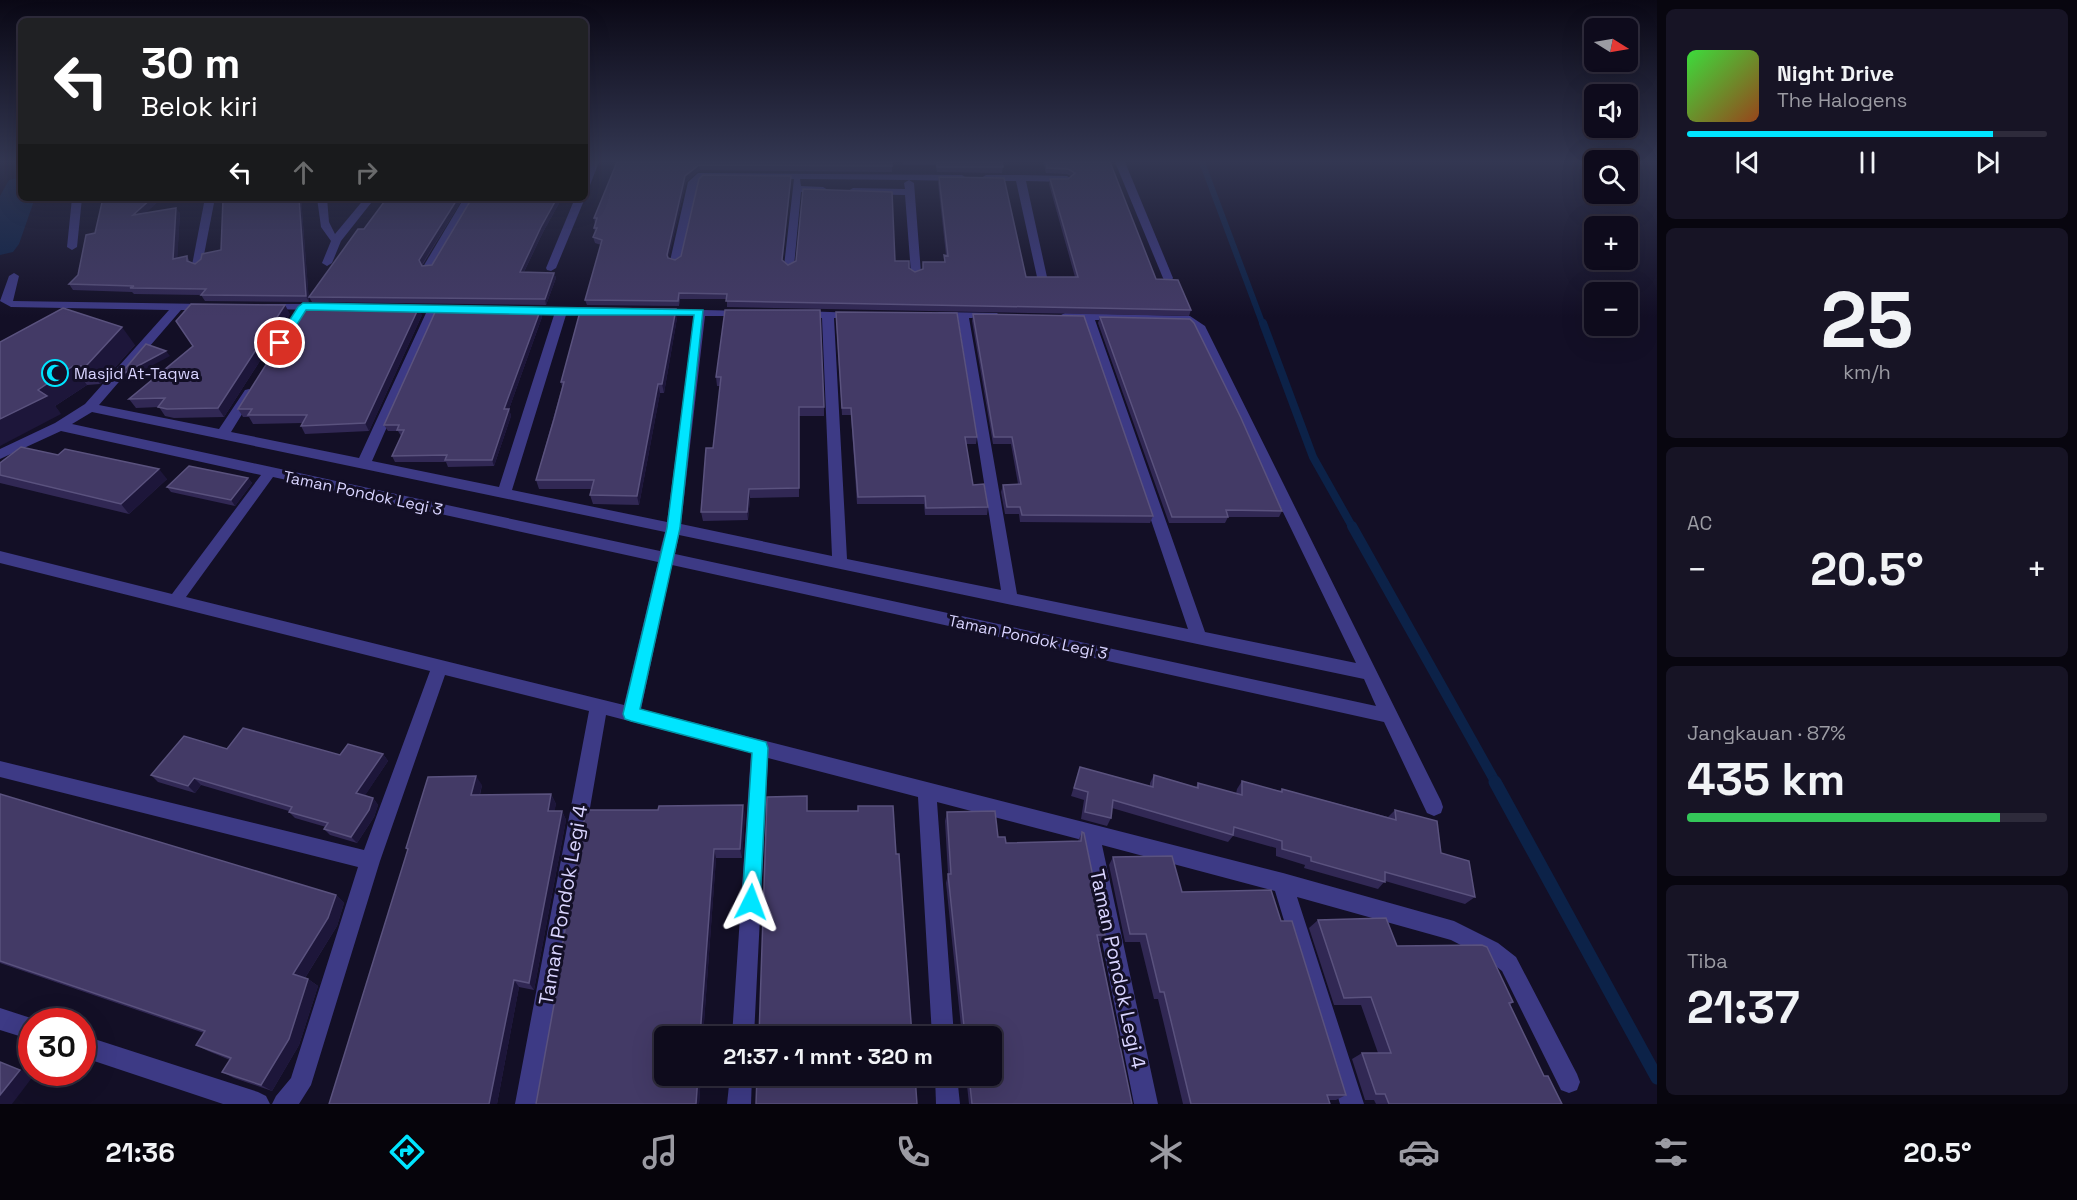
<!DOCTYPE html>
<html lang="id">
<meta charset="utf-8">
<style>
body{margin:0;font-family:"Space Grotesk",sans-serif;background:#171425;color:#f1f3f6;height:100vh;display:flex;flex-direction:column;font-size:22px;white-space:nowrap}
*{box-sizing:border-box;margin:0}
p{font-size:20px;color:#9b9ba3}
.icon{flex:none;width:33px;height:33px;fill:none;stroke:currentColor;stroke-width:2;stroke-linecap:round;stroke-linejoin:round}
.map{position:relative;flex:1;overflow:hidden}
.drawer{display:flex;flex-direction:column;gap:9px;padding:9px;background:#08060f;width:420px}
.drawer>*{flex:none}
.banner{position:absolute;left:18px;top:18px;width:570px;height:183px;border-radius:9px;box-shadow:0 6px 24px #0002,0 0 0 2px #2e2b3b;background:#202124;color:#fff;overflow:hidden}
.needle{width:39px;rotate:101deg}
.tools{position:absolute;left:1584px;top:18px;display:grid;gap:12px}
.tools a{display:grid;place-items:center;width:54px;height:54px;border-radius:9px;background:#0e0b1c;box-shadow:0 6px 24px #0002,0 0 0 2px #2e2b3b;font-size:30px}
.speed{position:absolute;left:18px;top:1008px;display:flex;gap:12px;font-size:30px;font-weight:700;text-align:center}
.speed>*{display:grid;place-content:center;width:78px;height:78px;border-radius:50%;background:#0e0b1c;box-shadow:0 6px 24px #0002,0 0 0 2px #2e2b3b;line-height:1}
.speed .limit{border:9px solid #d22;background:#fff;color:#111}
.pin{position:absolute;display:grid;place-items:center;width:51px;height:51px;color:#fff;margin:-26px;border:3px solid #fff;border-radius:50%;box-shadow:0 2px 6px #0007}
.me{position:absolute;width:66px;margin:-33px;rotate:3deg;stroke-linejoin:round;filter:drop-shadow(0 0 4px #0008)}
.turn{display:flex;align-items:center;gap:21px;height:126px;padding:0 24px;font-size:27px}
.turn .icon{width:78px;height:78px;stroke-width:2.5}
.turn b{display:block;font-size:42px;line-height:51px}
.lanes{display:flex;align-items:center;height:57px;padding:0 24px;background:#0003;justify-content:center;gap:30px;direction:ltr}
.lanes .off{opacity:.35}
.big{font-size:45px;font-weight:700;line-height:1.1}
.drawer .widget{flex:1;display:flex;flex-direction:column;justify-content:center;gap:9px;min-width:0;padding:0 21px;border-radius:9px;background:#171425}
.drawer .dial{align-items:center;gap:0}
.dial b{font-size:78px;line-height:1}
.song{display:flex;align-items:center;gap:18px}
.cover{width:72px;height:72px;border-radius:9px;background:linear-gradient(135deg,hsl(120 70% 55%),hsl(20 70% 35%))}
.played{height:6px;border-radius:3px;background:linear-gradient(90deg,#00e5ff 85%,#2e2b3b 85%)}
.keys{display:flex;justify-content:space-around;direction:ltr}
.heat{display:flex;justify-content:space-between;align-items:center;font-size:33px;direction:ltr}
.charge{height:9px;border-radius:4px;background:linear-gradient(90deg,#34c759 87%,#2e2b3b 0)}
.trip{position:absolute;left:654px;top:1026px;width:348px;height:60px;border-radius:9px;background:#0e0b1c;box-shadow:0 6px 24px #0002,0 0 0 2px #2e2b3b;font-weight:700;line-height:60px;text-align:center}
.tabs{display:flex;height:96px;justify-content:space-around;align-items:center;background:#06040b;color:#9b9ba3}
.tabs .icon{width:42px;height:42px}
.tabs .current{color:#00e5ff}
.tabs b{font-size:27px;color:#f1f3f6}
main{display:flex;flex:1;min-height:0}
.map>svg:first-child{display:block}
</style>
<main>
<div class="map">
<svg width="1657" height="1104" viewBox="0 0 1657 1104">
<rect width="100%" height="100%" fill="#130f26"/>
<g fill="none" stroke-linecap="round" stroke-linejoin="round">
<polyline stroke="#0c2248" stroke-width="6" points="1202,162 1263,325"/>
<polyline stroke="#0c2248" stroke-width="8" points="1263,323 1313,457 1353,528"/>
<polyline stroke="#0c2248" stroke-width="10" points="1352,526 1496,783"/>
<polyline stroke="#0c2248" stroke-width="13" points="1495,782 1657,1078"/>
<polygon fill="#0c2248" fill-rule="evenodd" points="21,177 21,198 35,198 19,244 13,252 0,255 0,196 9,180"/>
<g fill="#3d3a85" fill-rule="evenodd">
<polygon points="589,162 599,162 590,185 585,188 585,173"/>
<polygon points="1115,162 1125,162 1173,278 1172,280 1164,280 1163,278"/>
<polygon points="698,173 962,175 967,178 962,181 909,180 914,183 921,273 916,276 911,273 905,195 853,194 848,191 853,188 905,189 904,183 909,180 800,179 801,186 823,187 828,190 823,193 801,192 794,266 789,269 784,266 794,179 703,178 698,183 680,261 675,264 671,263 670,261 688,182"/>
<polygon points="1020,175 1067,176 1072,179 1067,182 1026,181 1047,277 1042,280 1037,277 1016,181 986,181 981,178 986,175"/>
<polygon points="72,198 82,198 77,247 72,250 67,247"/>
<polygon points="205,198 215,198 202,265 197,268 192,265"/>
<polygon points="317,198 327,198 329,222 335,234 365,198 375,198 341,241 332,263 327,266 322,263 331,241 321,227"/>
<polygon points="464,198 474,198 432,269 424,269 423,267"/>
<polygon points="575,198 585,198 556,268 551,271 547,270 546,268"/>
<path d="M14,273l5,3 -6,25 194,3 6,3 -6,3h-26l-82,95 120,24 26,-39 4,-1 6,4 -24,39 128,26 67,-145 -24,-1 -6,-3 6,-3 58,2v4l-23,1 -65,148 127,26 55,-172 -32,-1 -6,-3 6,-3 82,2 2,2 -6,3h-34l-54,175 155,32 27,-206 -37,-1 -6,-3 6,-3 91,2 2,2 -6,3h-39l-24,208 151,32 -10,-238 -21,-1 -6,-3 6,-3 58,2 2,2 -6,3h-21l13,241 154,31 -43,-272h-19l-6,-3 6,-3 58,1 2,2 -6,3h-24l48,276 171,35 -105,-309 -18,-1 -6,-3 6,-3 125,3 15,10 236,475 2,6 -2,6 -7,3 -7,-3 -43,-91 -712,-157 -31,144 642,164 171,48 44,22 18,14 61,117 3,8 -3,8 -8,3 -8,-3 -59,-119 -18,-14 -33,-17 -154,-43 67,207h-24l-65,-213 -173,-46 56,259h-24l-52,-264 -145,-38 17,234h-22l-14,-239 -150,-39 -14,278h-22l19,-283 -145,-38 -67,389h-24l74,-393 -144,-36 -65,186 -69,224 -12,19h-27l4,-8 15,-18 67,-211 -358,-90v-16l364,89 66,-179 -430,-108v-12l172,43 89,-119 -200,-44 -61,28v-10l55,-26 30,-19 84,-94 -158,-3 -11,-6 9,-25zM1095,320l88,1 11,7 162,335 -151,-31zM92,412l573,120 -5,19 -588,-127zM273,477l385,85 -34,143 -438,-108zM679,535l685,144 12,27 -701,-152z"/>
<polygon points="267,304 321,304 327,307 321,310 263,309 263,305"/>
<polygon points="0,1008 40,1021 32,1022 32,1040 0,1030"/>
<polygon points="82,1035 258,1092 266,1096 270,1104 223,1104 82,1057"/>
<polygon points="730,1076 752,1076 751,1104 727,1104"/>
<polygon points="935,1076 957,1076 960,1104 936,1104"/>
</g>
</g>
<g fill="#312854">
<polygon points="617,162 892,162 892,172 700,170 686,182 668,259 675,260 791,181 782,261 788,265 895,261 909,268 915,272 944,262 944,255 946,255 938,183 939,177 1026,277 1075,277 1049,184 1050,179 1068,179 1071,176 1067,174 1046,173 1043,162 1110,162 1156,279 1191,310 1189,316 727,307 727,299 680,299 679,306 587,305 585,300 601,245 595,243 593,237 595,233 594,228 595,224 594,218"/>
<polygon points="903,162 1002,162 1003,167 1002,173 937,172 936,165 903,165"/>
<polygon points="103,198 162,198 145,213 180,213 177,258 187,256 190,262 195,264 221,250 301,198 309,302 205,301 201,295 134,294 132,292 73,290 69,284 78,275 95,233"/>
<polygon points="463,198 422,266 432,265 472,198 562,198 543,232 524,272 554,273 556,278 546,305 312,302 309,297 364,229"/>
<polygon points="725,310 824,407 824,416 799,416 799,497 750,498 748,520 703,521 701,512 713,448 720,386 717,386 716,377"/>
<polygon points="540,311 542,317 509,409 511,416 494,466 448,467 446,462 395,462 392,456 401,436 398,431 388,431 384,425"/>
<polygon points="290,314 224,417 174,418 165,416 159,407 136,408 129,399"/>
<polygon points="973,314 1153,516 1150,523 1020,522 1019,514 1005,514 1001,492 1003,485 1018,484 1011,444 993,444 972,321"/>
<polygon points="422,315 369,431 305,434 301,426 303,423 253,424 249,417 243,417 238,409"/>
<polygon points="1100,317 1282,511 1279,517 1228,517 1225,523 1169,523 1098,323"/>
<polygon points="677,318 664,393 660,393 639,505 593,504 590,495 592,489 539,489 536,480 562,387 561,382"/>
<polygon points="836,319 977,437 976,444 966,444 973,485 988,507 987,515 925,515 924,504 857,504 851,415 842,415"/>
<polygon points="0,342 135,345 100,384 87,385 55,406 61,414"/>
<polygon points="0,463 167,479 129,514 0,483"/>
<polygon points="248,478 252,483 235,506 171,492 167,487"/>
<polygon points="227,749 340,755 383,754 388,761 365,795 373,798 378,805 374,817 357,843 330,835 324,829 326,827 295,818 289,812 289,811 201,785 195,793 158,782 151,775"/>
<polygon points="1080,767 1150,786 1150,783 1154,775 1196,787 1198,783 1236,794 1237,789 1242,781 1280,791 1282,789 1388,817 1395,810 1441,853 1475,897 1465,904 1385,881 1378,889 1304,868 1305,865 1276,856 1276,848 1233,836 1228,842 1112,808 1111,818 1107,826 1081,819 1084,800 1071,796"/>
<polygon points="482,785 480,795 551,794 556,804 554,811 562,811 566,820 534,990 519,987 497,1104 329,1104 408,850 406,848"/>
<polygon points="0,794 336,895 344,903 337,926 305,978 308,979 318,986 299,1045 272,1091 234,1078 222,1072 230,1060 208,1051 196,1045 204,1033 0,963"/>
<polygon points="947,812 998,837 1006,843 1078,841 1082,832 1105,935 1100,942 1099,942 1132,1104 969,1104 966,1076 992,1076 992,1036 962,1036 946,883 948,874 945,821"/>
<polygon points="745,814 742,858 716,858 703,1036 664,1036 664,1076 701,1076 699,1104 557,990 555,987"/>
<polygon points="1113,857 1182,892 1281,921 1346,1095 1336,1100 1328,1100 1330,1104 1183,1104 1158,999 1154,999 1140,942 1125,942 1109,865"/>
<polygon points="1318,920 1397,946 1513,1002 1510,1005 1544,1076 1562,1104 1376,1104 1374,1100 1365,1100 1352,1059 1362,1053 1378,1053 1361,1005 1334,1005 1309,928"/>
</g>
<g fill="#1d163a">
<polygon points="699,165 700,170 686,182 668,261 667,255 685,176"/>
<polygon points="791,176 791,181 782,266 782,260"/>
<polygon points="152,198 162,198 137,221 133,215"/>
<polygon points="299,198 301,198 309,302 306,296"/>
<polygon points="458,198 463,198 421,266 419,260"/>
<polygon points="557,198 562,198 543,232 521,278 520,272 541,227"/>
<polygon points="176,208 180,213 177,265 173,259"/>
<polygon points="554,273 556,278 546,305 545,299"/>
<polygon points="285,305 290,314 224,417 218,408"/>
<polygon points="419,307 422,315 369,431 365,423"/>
<polygon points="676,309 677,318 664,393 662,384"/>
<polygon points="540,311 542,317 509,409 511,416 494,466 492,460 504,409"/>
<polygon points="122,327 135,345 100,384 86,366"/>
<polygon points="166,351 170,356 123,381 119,376"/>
<polygon points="73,366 87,385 55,406 61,414 0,446 0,419 38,390"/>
<polygon points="658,384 660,393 639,505 637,496"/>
<polygon points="159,469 167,479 129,514 121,504"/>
<polygon points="248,478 252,483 235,506 231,500"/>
<polygon points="749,489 750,498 748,520 747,512"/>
<polygon points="383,754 388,761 362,800 356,793"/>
<polygon points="476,776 482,785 477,804 471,795"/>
<polygon points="194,778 201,785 195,793 188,786"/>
<polygon points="551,794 556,804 553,820 548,811"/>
<polygon points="373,798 378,805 374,817 357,843 351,837"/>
<polygon points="743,805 745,814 742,858 740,849"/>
<polygon points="562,811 566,820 534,990 529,983"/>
<polygon points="714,849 716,858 703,1036 700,1036"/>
<polygon points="336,895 344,903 337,926 303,981 293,974"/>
<polygon points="308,979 318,986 299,1045 272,1091 261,1085"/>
<polygon points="514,980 519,987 497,1104 489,1104"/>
<polygon points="0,1062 34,1075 12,1104 0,1104"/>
<polygon points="698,1076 701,1076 699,1104 696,1104"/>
</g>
<g fill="#433a66" stroke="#5a527e" stroke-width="1.5">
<polygon points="617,162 892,162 892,166 699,165 685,176 667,255 668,258 675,260 681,256 699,179 703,175 791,176 782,260 788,265 796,261 803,189 892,192 895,261 909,261 909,268 915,272 923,269 923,262 945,262 944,255 948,256 939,177 1004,178 1026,277 1078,277 1050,179 1068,179 1075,173 1068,169 1047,168 1046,162 1110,162 1156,279 1178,280 1191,310 726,301 727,294 679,293 678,301 585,300 602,240 593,237 597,228 594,228 597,218 594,218"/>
<polygon points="937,162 1002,162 1003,167 937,167"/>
<polygon points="103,198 152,198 133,215 176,208 173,259 187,256 187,261 195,264 201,259 202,254 221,250 223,199 229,198 299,198 306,296 201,295 206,289 130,288 134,286 69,284 78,275 86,235 95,233"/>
<polygon points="387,198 458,198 419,260 422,266 432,265 472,198 557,198 541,227 520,272 554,273 545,299 309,297 358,229 364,229"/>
<polygon points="191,304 285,305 218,408 167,409 158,407 165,398 129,399 193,346 176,321"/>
<polygon points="303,306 419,307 365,423 301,426 307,415 248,415 252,409 238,409"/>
<polygon points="63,308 122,327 86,366 73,366 38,390 47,396 0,419 0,342"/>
<polygon points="581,308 676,309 662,384 658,384 637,496 590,495 594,480 536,480 554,419 564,382 561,382"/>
<polygon points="436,310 540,311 504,409 509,409 492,460 445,460 447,455 392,456 404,430 397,430 399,425 384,425"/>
<polygon points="725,310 820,310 824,407 799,407 799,488 749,489 747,512 701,512 706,448 713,448 721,377 716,377"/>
<polygon points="836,312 957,313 977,437 965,437 973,485 984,484 988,507 926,508 925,496 858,497 851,408 842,408"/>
<polygon points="973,314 1084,316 1153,516 1022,515 1020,507 1007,507 1003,485 1021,484 1012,437 994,437"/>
<polygon points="1100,317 1190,319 1194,323 1241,418 1282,511 1226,510 1228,517 1172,517"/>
<polygon points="146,344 166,351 119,376"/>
<polygon points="21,447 58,455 65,449 159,469 121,504 0,475 0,463"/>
<polygon points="189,466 248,478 231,500 167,487"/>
<polygon points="243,728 340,755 348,744 383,754 356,793 373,798 369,810 351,837 324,829 328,823 289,812 292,807 194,778 188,786 151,775 184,736 227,749"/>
<polygon points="1080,767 1153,787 1154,775 1198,788 1198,783 1242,795 1242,781 1282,792 1282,789 1396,820 1395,810 1437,821 1441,853 1469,861 1475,897 1385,872 1385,882 1311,861 1311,857 1282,849 1282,841 1234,827 1233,835 1113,800 1111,818 1085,812 1088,792 1074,788"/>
<polygon points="476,776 471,795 551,794 548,811 562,811 529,983 514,980 489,1104 329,1104 408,849 406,848 428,777"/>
<polygon points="0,794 336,895 328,918 293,974 308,979 289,1039 261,1085 222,1072 231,1058 196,1045 205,1031 0,961"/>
<polygon points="807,796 807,811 858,811 858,806 893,806 896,854 899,854 912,1036 759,1036 767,797"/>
<polygon points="743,805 740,849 714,849 700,1036 664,1036 664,1076 698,1076 696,1104 536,1104 557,988 555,987 586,810 658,810 659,806"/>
<polygon points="995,811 998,837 1005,837 1006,843 1081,841 1082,832 1084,833 1105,935 1097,935 1132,1104 972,1104 969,1076 992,1076 992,1036 965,1036 948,874 951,874 947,812"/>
<polygon points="1172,856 1182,892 1271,890 1281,921 1292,921 1346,1095 1327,1095 1330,1104 1191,1104 1164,992 1160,992 1146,934 1130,934 1113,857"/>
<polygon points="1386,918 1397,946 1482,945 1487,947 1513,1002 1509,1003 1544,1076 1548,1076 1562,1104 1389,1104 1385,1094 1376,1094 1362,1053 1391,1053 1371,997 1344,998 1318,920"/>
<polygon points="0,1062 20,1070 0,1095"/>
<polygon points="757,1076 915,1076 917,1104 756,1104"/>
</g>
<linearGradient id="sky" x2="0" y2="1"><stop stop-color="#0a0815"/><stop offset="0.51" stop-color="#333752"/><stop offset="1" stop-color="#333752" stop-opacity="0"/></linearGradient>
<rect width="1657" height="317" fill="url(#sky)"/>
<polygon fill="#00e5ff" stroke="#0095a6" stroke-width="1.5" points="303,303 703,310 680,528 640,709 766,742 768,748 760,902 758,909 751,911 745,909 742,902 752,753 631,721 625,719 623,714 667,528 694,315 561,315 306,310 284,345 277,345 275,343 298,307"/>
<defs>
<symbol id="mosque-ring" viewBox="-11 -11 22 22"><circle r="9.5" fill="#130f26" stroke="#00e5ff" stroke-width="1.5"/><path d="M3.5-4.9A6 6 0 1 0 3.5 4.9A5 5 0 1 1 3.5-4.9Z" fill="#00e5ff"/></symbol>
</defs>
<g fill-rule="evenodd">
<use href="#mosque-ring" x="40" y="358" width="30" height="30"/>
</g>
<g text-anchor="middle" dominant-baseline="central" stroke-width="6" stroke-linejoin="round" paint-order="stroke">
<g font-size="16" fill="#d9d4ff" stroke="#130f26" text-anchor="start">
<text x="74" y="373">Masjid At-Taqwa</text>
</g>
<g font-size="16" fill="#d9d4ff" stroke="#130f26">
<text transform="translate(363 493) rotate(12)">Taman Pondok Legi 3</text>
<text transform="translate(1028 637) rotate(12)">Taman Pondok Legi 3</text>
</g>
<g font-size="20" fill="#d9d4ff" stroke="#130f26">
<text transform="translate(563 905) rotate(-80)">Taman Pondok Legi 4</text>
<text transform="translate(1118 969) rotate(78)">Taman Pondok Legi 4</text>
</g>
</g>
</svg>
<div class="tools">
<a><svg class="needle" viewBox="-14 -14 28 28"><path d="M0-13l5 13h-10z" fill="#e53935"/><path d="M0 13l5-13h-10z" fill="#9b9ba3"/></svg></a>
<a><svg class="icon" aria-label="sound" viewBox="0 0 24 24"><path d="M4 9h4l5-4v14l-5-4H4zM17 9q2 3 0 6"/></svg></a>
<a><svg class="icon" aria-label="search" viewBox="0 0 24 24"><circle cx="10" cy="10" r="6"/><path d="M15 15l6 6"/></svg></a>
<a>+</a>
<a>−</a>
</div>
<div class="speed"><div class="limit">30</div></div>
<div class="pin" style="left:280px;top:343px;background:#d93025"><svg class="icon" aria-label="arrive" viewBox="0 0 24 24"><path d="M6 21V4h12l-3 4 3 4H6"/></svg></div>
<svg class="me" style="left:751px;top:902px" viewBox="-20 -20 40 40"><path d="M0-17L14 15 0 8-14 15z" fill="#00e5ff" stroke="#fff" stroke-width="4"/></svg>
<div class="trip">21:37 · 1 mnt · 320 m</div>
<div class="banner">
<div class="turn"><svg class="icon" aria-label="left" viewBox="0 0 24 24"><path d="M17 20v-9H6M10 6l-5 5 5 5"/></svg><div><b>30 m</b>Belok kiri</div></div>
<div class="lanes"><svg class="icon" aria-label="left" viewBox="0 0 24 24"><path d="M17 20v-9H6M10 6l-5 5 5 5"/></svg><svg class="icon off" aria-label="ahead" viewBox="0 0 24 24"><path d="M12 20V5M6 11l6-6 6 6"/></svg><svg class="icon off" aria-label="right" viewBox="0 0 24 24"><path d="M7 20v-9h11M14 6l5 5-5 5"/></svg></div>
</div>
</div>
<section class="drawer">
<div class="widget">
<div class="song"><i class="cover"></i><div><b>Night Drive</b><p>The Halogens</p></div></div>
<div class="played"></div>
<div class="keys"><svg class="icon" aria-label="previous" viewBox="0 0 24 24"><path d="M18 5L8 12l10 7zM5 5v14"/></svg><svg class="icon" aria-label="pause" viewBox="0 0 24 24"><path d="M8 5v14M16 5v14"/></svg><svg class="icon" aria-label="next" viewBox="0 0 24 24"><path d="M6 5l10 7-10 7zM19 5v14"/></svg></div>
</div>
<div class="widget dial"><b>25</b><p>km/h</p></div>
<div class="widget"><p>AC</p>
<div class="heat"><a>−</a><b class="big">20.5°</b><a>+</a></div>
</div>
<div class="widget"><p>Jangkauan · 87%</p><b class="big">435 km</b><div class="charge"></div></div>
<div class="widget"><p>Tiba</p><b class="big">21:37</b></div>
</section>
</main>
<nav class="tabs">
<b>21:36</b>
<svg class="icon current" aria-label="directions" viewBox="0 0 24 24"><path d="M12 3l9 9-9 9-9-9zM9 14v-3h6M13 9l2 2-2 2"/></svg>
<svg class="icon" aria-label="music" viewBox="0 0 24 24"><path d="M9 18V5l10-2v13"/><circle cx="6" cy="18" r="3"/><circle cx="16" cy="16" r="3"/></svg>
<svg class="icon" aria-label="phone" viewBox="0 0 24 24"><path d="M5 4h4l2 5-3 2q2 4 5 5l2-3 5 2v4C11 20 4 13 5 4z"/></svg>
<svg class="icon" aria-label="climate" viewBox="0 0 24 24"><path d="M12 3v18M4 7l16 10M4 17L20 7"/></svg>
<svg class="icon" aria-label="car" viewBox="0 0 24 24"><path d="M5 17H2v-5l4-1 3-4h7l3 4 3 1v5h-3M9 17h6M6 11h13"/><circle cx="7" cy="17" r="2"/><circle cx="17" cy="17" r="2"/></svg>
<svg class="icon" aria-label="filters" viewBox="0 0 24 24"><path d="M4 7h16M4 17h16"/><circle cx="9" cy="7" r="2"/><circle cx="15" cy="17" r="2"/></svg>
<b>20.5°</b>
</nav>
